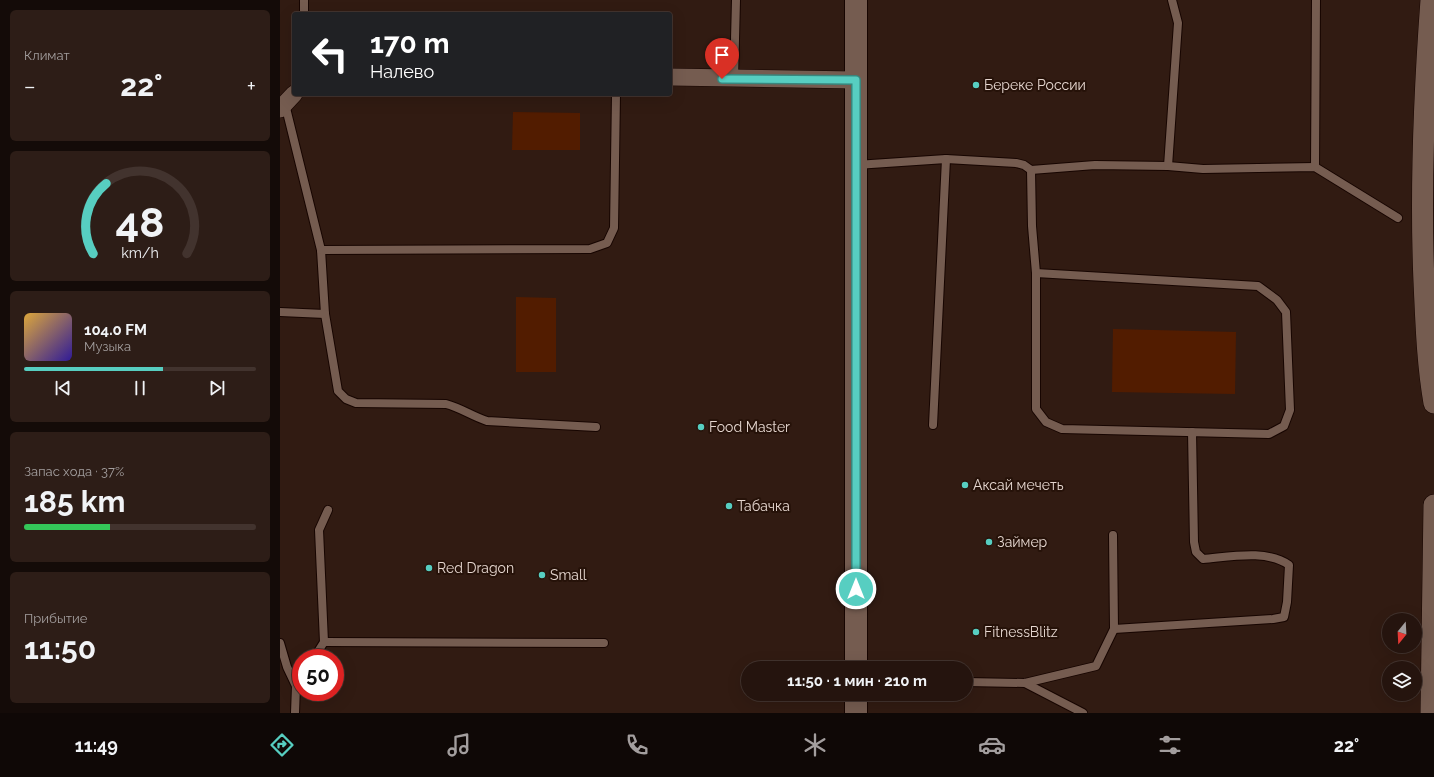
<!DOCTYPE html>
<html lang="ru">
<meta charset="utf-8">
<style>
body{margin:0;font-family:Raleway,sans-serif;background:#2d1d17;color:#f1f3f6;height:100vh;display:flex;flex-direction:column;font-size:15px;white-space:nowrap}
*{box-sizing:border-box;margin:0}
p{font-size:13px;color:#a39e9e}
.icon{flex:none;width:22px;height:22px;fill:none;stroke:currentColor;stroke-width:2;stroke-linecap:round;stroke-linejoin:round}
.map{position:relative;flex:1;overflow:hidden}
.drawer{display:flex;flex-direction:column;gap:10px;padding:10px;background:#140b08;width:280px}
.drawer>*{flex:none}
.hud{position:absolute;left:12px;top:12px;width:380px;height:84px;border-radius:4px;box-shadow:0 4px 16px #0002,0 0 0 1px #42332e;background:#202124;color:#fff;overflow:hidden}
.needle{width:26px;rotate:198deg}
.tools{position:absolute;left:1102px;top:613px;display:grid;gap:8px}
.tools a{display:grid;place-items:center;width:40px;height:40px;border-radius:50%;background:#25140e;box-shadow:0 4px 16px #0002,0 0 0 1px #42332e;font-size:20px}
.speed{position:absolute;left:12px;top:649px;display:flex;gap:8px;font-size:20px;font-weight:700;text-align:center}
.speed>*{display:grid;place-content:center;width:52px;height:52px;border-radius:50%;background:#25140e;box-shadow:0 4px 16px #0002,0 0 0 1px #42332e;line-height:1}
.speed .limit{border:6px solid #d22;background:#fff;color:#111}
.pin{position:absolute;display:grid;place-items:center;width:34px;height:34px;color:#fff;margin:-41px -17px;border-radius:50% 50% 50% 0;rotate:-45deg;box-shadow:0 0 4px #0007}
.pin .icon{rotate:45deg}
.me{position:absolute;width:44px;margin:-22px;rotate:0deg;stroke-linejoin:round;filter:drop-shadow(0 0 3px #0008)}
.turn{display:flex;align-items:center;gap:14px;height:84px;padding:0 12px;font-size:18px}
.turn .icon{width:52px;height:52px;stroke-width:2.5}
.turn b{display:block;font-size:28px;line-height:34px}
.big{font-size:30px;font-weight:700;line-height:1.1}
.drawer .tile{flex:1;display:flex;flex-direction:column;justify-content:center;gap:6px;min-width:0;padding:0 14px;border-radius:6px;background:#2d1d17}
.drawer .dial{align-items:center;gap:0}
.dial svg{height:104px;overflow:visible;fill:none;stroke:#42332e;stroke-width:7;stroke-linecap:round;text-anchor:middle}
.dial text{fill:#f1f3f6;stroke:none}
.song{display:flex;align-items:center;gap:12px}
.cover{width:48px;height:48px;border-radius:6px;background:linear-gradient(135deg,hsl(40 70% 55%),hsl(250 70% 35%))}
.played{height:4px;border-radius:2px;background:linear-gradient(90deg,#57cec1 60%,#42332e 60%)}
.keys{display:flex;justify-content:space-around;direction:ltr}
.heat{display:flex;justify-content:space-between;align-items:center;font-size:22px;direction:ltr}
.charge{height:6px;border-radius:3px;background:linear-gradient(90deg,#34c759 37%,#42332e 0)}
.trip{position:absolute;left:461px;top:661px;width:232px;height:40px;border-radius:20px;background:#25140e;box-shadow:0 4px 16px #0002,0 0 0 1px #42332e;font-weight:700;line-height:40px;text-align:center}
.tabs{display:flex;height:64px;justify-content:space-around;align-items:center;background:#0f0806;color:#a39e9e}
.tabs .icon{width:28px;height:28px}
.tabs .selected{color:#57cec1}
.tabs b{font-size:18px;color:#f1f3f6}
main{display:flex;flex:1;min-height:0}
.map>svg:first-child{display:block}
</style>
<main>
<section class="drawer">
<div class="tile"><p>Климат</p>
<div class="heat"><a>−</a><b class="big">22°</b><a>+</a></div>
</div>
<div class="tile dial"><svg viewBox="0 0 100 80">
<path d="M14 69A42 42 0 1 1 86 69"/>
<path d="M14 69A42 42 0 0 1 24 15" stroke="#57cec1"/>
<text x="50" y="56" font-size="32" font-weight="700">48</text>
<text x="50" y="72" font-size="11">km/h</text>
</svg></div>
<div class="tile">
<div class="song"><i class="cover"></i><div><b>104.0 FM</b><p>Музыка</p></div></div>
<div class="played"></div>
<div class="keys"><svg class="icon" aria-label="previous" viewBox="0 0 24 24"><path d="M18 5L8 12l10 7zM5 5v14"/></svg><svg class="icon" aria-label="pause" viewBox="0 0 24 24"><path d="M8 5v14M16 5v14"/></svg><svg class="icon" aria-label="next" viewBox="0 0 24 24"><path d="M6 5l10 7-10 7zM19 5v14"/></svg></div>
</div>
<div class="tile"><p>Запас хода · 37%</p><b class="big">185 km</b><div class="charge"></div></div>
<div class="tile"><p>Прибытие</p><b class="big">11:50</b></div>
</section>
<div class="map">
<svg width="1154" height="713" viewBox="0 0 1154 713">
<rect width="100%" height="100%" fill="#311b12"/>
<g fill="#521c00">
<polygon points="233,112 300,113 300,150 232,150"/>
<polygon points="236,297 276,298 276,372 236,372"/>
<polygon points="833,329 956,332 955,394 832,392"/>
</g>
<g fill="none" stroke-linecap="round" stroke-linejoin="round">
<defs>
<g id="service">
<polyline points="24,14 24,0"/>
<polyline points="454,79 456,0"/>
<path d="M5,104l36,146 4,64 13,77 8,8 10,4 90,1c15,4 26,12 41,17l109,6"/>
<polyline points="576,165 666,159 736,163 744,165 751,170 815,165 888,166 923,169 1035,167 1118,218"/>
<polyline points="888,166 898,23 892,0"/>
<polyline points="1035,167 1036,0"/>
<polyline points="751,170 752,226 756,273 756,409 766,422 782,429 989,434 1004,426 1010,410 1006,312 997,300 978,286 756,273"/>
<polyline points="41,250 310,249 327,243 334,228 336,94"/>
<polyline points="0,312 45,314"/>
<polyline points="653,425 666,159"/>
<path d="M834,629l159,-10 11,-2 3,-15 2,-37c-22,-16 -60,-8 -86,-6l-7,-7 -2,-10 -2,-110"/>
<polyline points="44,642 324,643"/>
<polyline points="0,643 7,667 16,686 15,713"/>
<polyline points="34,658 44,642 39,530 48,510"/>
<polyline points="686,682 745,683 816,666 834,629 833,535"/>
<polyline points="745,683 803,713"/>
</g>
<g id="minor">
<polyline points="390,77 576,80"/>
<polyline points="0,109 14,94"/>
</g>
<g id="tertiary">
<path d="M1151,0c-7,94 -11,188 -7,282 2,42 3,80 10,121"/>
<polyline points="1151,713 1154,505"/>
</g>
<g id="secondary">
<polyline points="576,0 576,668"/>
<polyline points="576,713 576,694"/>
</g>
</defs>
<use href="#service" stroke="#170501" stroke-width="10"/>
<use href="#minor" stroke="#170501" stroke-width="18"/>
<use href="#tertiary" stroke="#170501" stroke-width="22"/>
<use href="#secondary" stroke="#170501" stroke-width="24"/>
<use href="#service" stroke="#755c50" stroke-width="8"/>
<use href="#minor" stroke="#755c50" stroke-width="17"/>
<use href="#tertiary" stroke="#755c50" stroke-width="21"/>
<use href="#secondary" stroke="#755c50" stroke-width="22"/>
</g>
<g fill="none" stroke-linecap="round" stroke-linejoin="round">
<defs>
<polyline id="route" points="442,79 576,80 576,589"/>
</defs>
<use href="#route" stroke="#39867d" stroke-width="10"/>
<use href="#route" stroke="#57cec1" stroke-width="7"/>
</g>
<g fill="#57cec1" stroke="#261209" stroke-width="1.5">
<circle cx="696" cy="85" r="4"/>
<circle cx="421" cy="427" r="4"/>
<circle cx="685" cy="485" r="4"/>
<circle cx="449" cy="506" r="4"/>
<circle cx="709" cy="542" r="4"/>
<circle cx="149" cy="568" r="4"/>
<circle cx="262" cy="575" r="4"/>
<circle cx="696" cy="632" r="4"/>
</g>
<g text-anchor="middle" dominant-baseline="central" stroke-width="4" stroke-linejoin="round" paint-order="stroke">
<g font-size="14" fill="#e5d6cf" stroke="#261209" text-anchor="start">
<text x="704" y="85">Береке России</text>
<text x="429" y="427">Food Master</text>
<text x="693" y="485">Аксай мечеть</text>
<text x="457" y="506">Табачка</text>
<text x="717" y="542">Займер</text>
<text x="157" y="568">Red Dragon</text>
<text x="270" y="575">Small</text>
<text x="704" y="632">FitnessBlitz</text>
</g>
</g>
</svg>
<div class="tools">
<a><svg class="needle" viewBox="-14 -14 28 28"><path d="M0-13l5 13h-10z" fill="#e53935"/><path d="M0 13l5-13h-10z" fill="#a39e9e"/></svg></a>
<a><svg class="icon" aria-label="layers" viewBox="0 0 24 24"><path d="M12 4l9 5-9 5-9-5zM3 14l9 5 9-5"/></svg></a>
</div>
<div class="speed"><div class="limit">50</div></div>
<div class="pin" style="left:442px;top:79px;background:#d93025"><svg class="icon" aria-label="arrive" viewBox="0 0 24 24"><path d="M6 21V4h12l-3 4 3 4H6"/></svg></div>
<svg class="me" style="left:576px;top:589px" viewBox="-20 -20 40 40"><circle r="17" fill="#57cec1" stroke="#fff" stroke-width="3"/><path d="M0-11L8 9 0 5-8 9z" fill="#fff"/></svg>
<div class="trip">11:50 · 1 мин · 210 m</div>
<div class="hud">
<div class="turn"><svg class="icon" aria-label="left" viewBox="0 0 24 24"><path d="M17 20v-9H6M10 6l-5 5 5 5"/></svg><div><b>170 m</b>Налево</div></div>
</div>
</div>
</main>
<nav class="tabs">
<b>11:49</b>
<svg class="icon selected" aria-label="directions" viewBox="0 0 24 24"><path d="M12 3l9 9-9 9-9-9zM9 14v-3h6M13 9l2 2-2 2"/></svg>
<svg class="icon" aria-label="music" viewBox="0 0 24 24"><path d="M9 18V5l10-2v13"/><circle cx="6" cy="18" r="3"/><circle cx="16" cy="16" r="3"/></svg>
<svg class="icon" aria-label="phone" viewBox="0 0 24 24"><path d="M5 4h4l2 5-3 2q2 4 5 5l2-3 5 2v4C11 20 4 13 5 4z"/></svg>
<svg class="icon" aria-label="climate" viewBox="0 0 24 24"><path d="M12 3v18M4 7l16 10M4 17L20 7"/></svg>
<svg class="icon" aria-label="car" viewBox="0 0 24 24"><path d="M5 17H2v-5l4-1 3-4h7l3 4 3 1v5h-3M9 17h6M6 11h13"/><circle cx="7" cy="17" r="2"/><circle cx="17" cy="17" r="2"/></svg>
<svg class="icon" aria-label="filters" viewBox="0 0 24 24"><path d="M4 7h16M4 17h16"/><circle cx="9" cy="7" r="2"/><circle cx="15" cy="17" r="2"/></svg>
<b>22°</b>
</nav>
